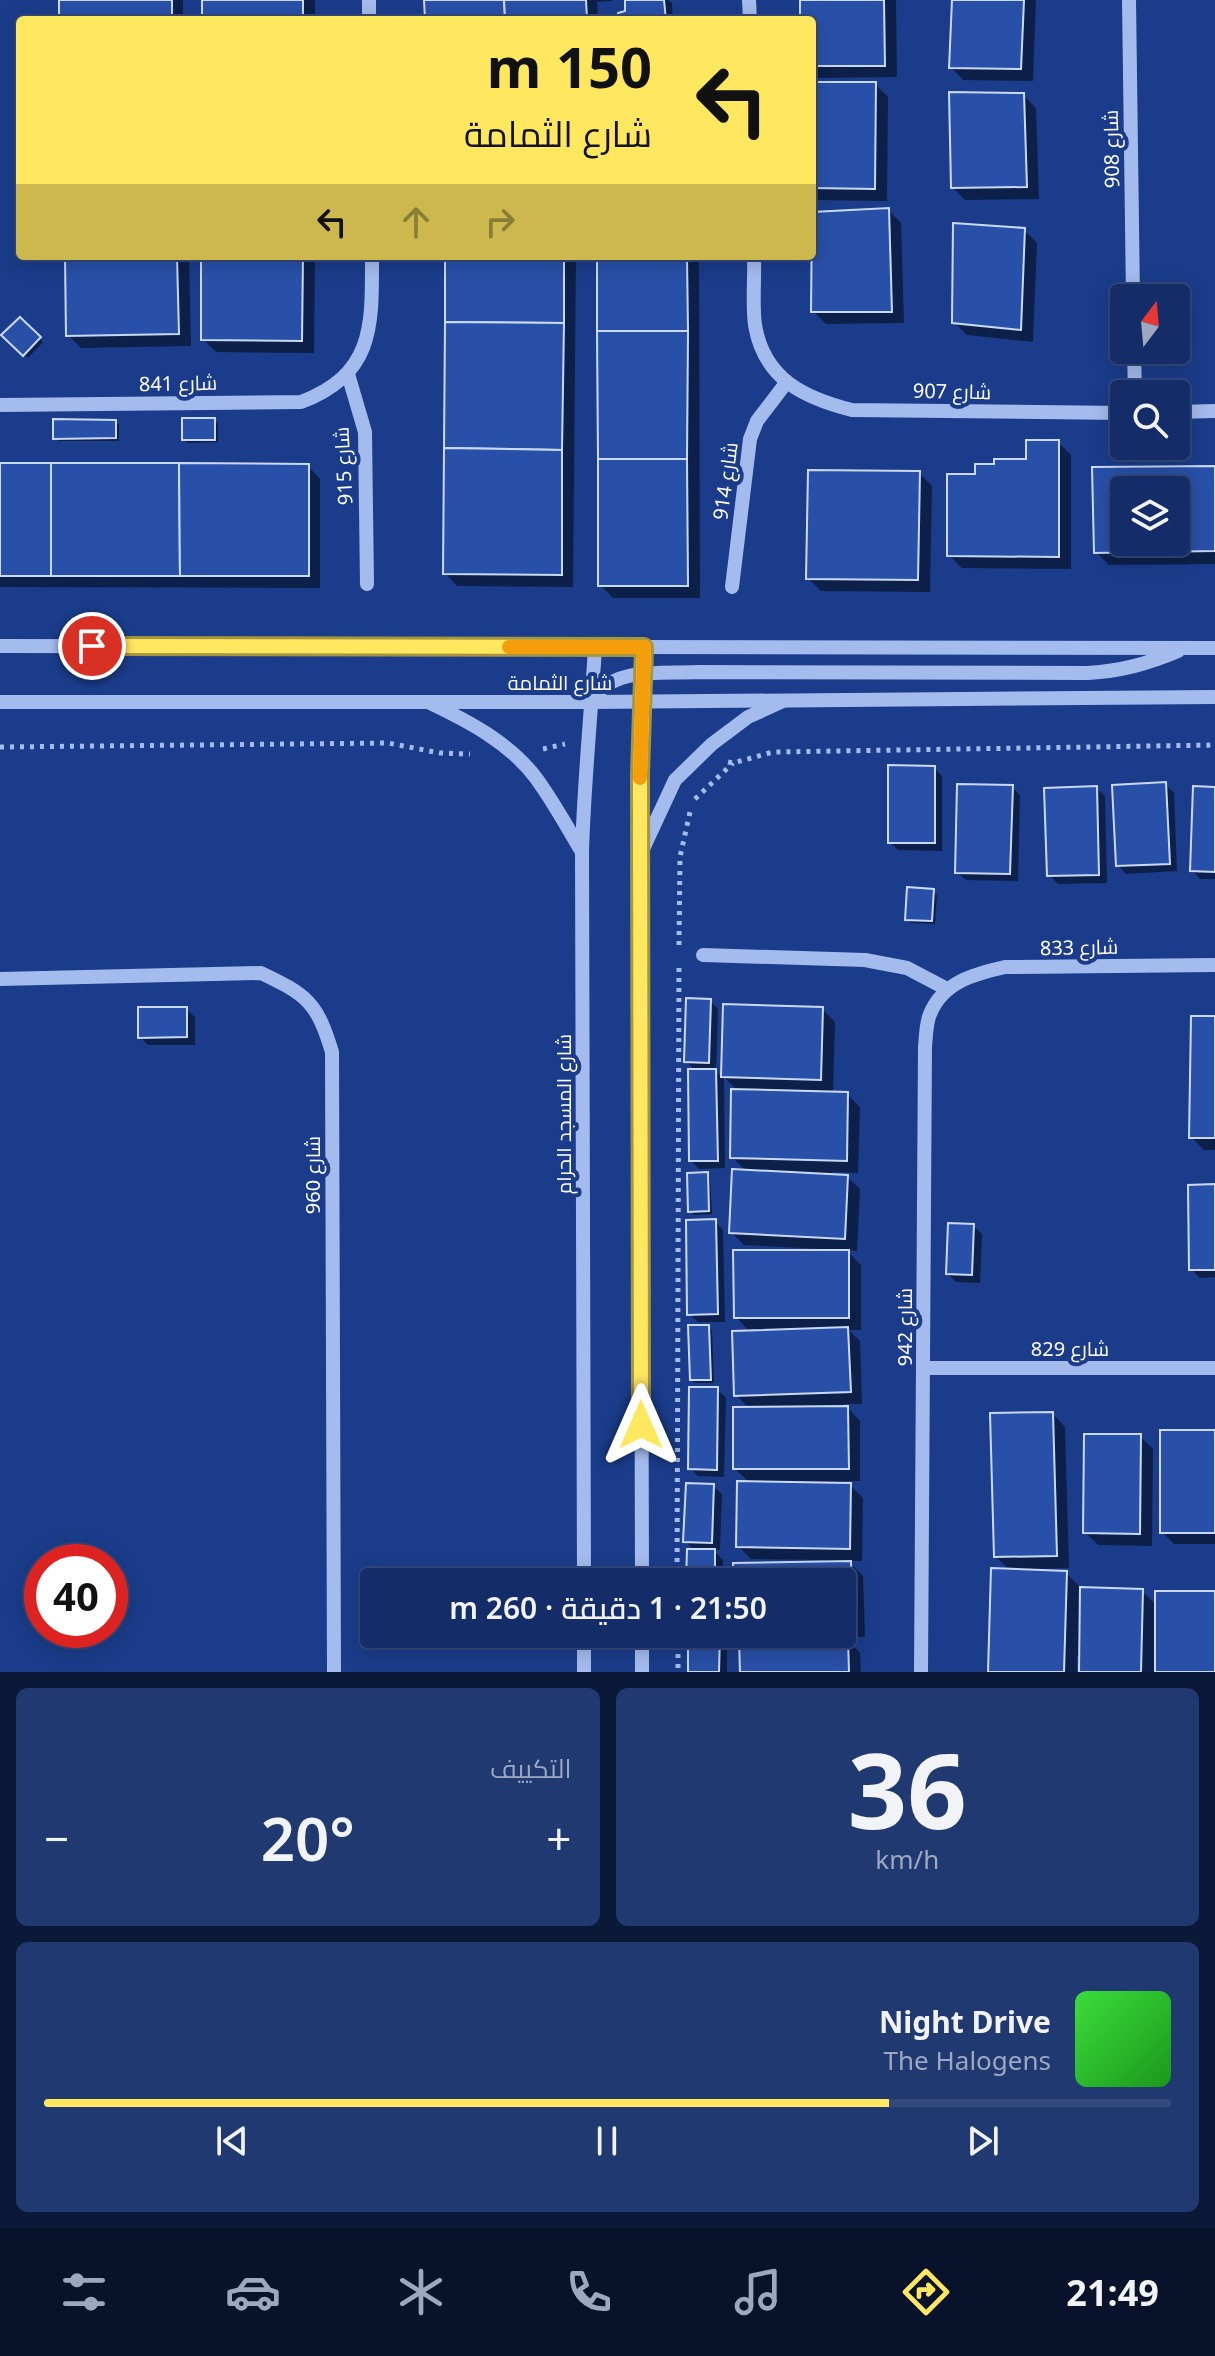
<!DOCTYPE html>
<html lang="ar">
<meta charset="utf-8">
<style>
body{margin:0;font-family:"Noto Sans",Cairo,sans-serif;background:#213971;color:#f1f3f6;direction:rtl;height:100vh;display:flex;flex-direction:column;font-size:30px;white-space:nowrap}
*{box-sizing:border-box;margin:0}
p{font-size:26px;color:#9da8c0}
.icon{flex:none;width:44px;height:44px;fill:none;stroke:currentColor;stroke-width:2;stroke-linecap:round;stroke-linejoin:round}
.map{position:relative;height:1672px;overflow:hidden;direction:ltr}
.panel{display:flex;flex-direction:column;gap:16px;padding:16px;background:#0b1939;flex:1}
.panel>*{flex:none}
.guide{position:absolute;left:16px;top:16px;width:800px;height:244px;border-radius:8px;box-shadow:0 4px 20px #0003,0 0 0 2px #33497c;direction:rtl;background:#ffe760;color:#111;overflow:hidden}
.needle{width:52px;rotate:16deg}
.fabs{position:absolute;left:1110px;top:284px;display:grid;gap:16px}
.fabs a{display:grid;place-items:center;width:80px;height:80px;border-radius:8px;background:#142d68;box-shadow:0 4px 20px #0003,0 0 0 2px #33497c;font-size:40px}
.speed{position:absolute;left:24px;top:1544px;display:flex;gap:16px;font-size:40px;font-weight:700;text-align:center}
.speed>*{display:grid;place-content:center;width:104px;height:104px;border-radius:50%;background:#142d68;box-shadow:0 4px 20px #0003,0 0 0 2px #33497c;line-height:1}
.speed .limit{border:12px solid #d22;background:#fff;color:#111}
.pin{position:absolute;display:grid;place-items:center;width:68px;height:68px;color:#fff;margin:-34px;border:4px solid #fff;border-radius:50%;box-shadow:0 2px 8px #0007}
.me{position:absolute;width:88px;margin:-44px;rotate:0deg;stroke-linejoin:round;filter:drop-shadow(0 0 6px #0008)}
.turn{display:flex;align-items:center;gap:28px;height:168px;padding:0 32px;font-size:36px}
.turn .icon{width:104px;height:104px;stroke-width:2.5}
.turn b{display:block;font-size:56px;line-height:68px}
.lanes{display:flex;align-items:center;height:76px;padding:0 32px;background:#0003;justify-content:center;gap:40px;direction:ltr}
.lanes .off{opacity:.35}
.big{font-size:60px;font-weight:600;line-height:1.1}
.panel .card{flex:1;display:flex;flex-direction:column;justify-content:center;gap:12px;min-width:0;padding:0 28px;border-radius:12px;background:#213971}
.panel .dial{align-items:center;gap:0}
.dial b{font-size:104px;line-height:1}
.song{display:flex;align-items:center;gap:24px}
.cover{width:96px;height:96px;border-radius:12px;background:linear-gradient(135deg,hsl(120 70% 55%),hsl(120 70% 35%))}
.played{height:8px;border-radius:4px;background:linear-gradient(90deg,#ffe760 75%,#33497c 75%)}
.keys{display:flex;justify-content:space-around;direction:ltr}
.heat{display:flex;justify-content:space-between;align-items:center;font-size:44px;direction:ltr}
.panel .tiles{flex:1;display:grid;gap:16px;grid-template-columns:1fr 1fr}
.card:last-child{grid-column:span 2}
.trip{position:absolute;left:360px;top:1568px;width:496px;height:80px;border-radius:8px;background:#142d68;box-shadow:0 4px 20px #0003,0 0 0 2px #33497c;font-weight:600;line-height:80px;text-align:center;direction:rtl}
.dock{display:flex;height:128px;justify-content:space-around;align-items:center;background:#08122a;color:#9da8c0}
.dock .icon{width:56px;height:56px}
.dock .on{color:#ffe760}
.dock b{font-size:36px;color:#f1f3f6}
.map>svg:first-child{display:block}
</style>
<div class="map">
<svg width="1215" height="1672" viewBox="0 0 1215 1672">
<rect width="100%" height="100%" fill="#1a3c8a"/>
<g fill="#0007" fill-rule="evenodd">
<rect x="61" y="0" width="122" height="20"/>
<rect x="204" y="0" width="111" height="20"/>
<polygon points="426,0 612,0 612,1 597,2 598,20 429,20"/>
<polygon points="627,0 668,0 672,3 673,20 620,20 627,13"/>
<polygon points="802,0 896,0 897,77 814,78 812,76 812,20 802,20"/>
<polygon points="954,0 1036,0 1033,81 963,80 951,67"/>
<polygon points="812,84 875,84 888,97 887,201 814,200 812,198"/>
<polygon points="1023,95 1036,108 1039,199 965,200 952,187"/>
<polygon points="888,210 901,223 904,323 826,324 813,311"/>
<polygon points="1024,230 1037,243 1033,342 967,335 954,322"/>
<polygon points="66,256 189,256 191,346 81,348 68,335"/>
<polygon points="203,256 315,256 314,353 216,352 203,339"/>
<polygon points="447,256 576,256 573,587 457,586 445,573"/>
<polygon points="599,256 699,256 700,598 613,598 600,585"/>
<polygon points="20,319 43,342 28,358 4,335"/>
<polygon points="214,420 218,424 218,442 187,443 184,439"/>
<polygon points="115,422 119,425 119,441 58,441 55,438"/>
<polygon points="1058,442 1071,455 1071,569 962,568 949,555 977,476 1028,461"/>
<polygon points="0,465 308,466 320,479 320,588 0,587"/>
<path d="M1215,468v96l-106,1 -13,-13 -2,-83zM1124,490h52v52h-52z"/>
<polygon points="919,473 932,486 930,592 821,591 808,578"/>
<polygon points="934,768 942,776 942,851 898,850 890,842"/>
<polygon points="1165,784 1174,793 1177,871 1126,874 1118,865"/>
<polygon points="1012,787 1020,795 1018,881 966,880 957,872"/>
<polygon points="1096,788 1105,796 1107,883 1058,884 1049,875"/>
<polygon points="1215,789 1215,879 1200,879 1192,870"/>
<polygon points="933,891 937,895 935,924 911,923 907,919"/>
<polygon points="710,1001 718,1009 716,1072 723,1078 725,1006 822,1009 835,1022 833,1094 847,1094 860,1107 858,1173 832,1172 832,1176 847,1177 860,1189 857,1251 846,1250 861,1265 861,1330 849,1330 860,1341 862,1404 844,1404 860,1421 860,1481 846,1481 863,1498 862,1561 848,1561 863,1576 865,1637 845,1637 860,1653 861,1672 742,1672 751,1642 744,1634 842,1634 842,1582 736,1582 825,1564 825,1560 751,1559 738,1546 750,1483 735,1469 750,1409 736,1395 750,1332 736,1317 820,1252 820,1249 744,1245 731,1232 747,1172 732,1157 738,1091 724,1077 725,1168 699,1169 691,1161 696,1071 686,1061"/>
<polygon points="186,1009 195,1017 195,1045 148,1045 140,1037"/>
<polygon points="1215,1018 1215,1150 1204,1150 1191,1137"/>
<polygon points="707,1174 710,1177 712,1214 694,1215 690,1211"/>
<polygon points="1215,1186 1215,1277 1200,1278 1191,1269"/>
<polygon points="715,1221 723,1230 725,1322 698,1322 689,1314"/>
<polygon points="973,1226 982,1234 980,1283 956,1282 948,1274"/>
<polygon points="709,1327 712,1330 714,1383 695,1383 692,1380"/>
<polygon points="717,1389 726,1398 724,1477 698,1476 690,1468"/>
<polygon points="1053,1414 1065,1427 1069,1568 1039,1569 1039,1572 1066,1573 1079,1586 1079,1589 1142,1591 1157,1606 1215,1593 1215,1672 1157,1672 1157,1669 1154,1669 1154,1672 1081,1672 1081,1656 1077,1656 1077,1672 990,1672 1011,1571 996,1557"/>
<polygon points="1215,1432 1215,1544 1174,1544 1162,1532"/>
<polygon points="1140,1436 1153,1449 1152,1546 1098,1545 1085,1532"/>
<polygon points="713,1486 722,1494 720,1550 713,1550 723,1560 722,1582 688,1582 695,1551 685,1541"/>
<polygon points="690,1634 721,1634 727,1641 727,1672 690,1672"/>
</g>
<g fill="#2950a8" stroke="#cad9f9" stroke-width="2" fill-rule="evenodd">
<rect x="59" y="0" width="113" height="20"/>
<rect x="202" y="0" width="101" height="20"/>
<polygon points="424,0 504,0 505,17 425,19"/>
<polygon points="504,0 586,0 587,19 505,17"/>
<polygon points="625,0 664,0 666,20 618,20 618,13 625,11"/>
<polygon points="800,0 884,0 885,66 812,66 812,20 800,20"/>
<polygon points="952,0 1024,0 1021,69 949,68"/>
<polygon points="812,82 876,82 875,189 812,188"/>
<polygon points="949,92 1024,93 1027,187 951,188"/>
<polygon points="889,208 892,312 811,312 812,212"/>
<polygon points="953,223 1025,228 1021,330 952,323"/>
<polygon points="65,256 177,256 179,334 66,336"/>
<polygon points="201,256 303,256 302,341 201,340"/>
<polygon points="445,256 564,256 564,323 445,322"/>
<polygon points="597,256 687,256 688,331 597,331"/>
<polygon points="20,317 41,337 23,356 1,335"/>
<polygon points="445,322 564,323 562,450 444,448"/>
<polygon points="597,331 688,331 687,459 598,459"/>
<rect x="182" y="418" width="33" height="22"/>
<polygon points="53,419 116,420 116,438 53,439"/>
<polygon points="1026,440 1059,440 1059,557 947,556 947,474 975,474 975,464 994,464 994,459 1026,459"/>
<polygon points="444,448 562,450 562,575 443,574"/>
<polygon points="598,459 687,459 688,586 598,586"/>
<rect x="0" y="463" width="51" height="113"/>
<polygon points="51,463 179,463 180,576 51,576"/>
<polygon points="179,463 309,464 309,576 180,576"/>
<path d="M1215,466v85l-121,2 -2,-86zM1124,490h52v52h-52z"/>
<polygon points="808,470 920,471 918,580 806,579"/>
<polygon points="888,765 935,766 935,843 888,843"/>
<polygon points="1166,782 1170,864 1116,866 1112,785"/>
<polygon points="957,784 1013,785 1010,874 955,873"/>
<polygon points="1097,786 1099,875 1047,876 1044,788"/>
<polygon points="1193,786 1215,787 1215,872 1190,871"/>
<polygon points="907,887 934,889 932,921 905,920"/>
<polygon points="686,998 711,999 709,1063 684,1062"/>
<polygon points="723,1004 823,1007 821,1080 721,1077"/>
<polygon points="138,1007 187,1007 187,1037 138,1038"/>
<polygon points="1191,1016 1215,1016 1215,1138 1189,1138"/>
<polygon points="688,1069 716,1069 718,1161 689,1161"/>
<polygon points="731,1089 848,1092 847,1161 730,1158"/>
<polygon points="732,1169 848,1175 845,1239 729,1233"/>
<polygon points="708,1172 709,1211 688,1212 687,1173"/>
<polygon points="1215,1184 1215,1270 1189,1270 1188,1185"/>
<polygon points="716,1219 718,1314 687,1315 686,1220"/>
<polygon points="948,1223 974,1224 972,1275 946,1274"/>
<polygon points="733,1250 849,1250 849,1318 734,1318"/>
<polygon points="688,1325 709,1325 711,1380 690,1380"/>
<polygon points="848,1327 851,1392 734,1396 732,1331"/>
<polygon points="689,1387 718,1387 717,1470 688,1469"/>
<polygon points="848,1406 849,1469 733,1469 733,1407"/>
<polygon points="1053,1412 1057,1556 994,1557 990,1413"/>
<rect x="1160" y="1430" width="55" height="103"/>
<polygon points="1084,1434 1141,1434 1140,1534 1083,1533"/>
<polygon points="737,1481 851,1483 850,1549 736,1547"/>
<polygon points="686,1483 714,1484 712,1543 683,1542"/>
<polygon points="687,1549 715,1549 715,1582 686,1582"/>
<polygon points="851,1561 853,1625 842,1625 842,1582 734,1582 733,1563"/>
<polygon points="991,1568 1067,1571 1064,1672 988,1672"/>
<polygon points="1080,1587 1143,1589 1141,1672 1079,1672"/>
<rect x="1155" y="1591" width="60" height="81"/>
<polygon points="688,1634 720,1634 719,1672 688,1672"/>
<polygon points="848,1638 849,1672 740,1672 739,1640"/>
</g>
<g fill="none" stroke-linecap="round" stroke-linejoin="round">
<g stroke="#a4bbed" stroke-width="5" stroke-dasharray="4 6" stroke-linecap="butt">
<polyline points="0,747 388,743 440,753 470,754"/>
<polyline points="543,749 565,744"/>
<polyline points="728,762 733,763 773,752 1215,745"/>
<polyline points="695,799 733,763"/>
<polyline points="679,945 680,857 690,812"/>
<polyline points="677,1582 679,963"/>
<polyline points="678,1634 678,1672"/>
</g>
<g stroke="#a4bbed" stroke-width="14">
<polyline points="369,0 369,20"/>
<polyline points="749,0 750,20"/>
<polyline points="1129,0 1133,298"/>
<path d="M754,256c1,22 -2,47 1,69 9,54 49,73 97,85l272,3"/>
<polyline points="1134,350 1135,394"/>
<polyline points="348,374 365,432 367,584"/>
<path d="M0,405l301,-3c74,-28 71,-77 71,-146"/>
<polyline points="1176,412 1215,411"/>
<polyline points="732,587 750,439 757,421 786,383"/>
<polyline points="0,646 1215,648"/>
<polyline points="0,702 592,702 1215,697"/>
<path d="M592,702c18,-36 71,-28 105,-30l391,1c33,-2 59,-9 90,-22"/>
<path d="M430,703c38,18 80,40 106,75 17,23 31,49 46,74"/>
<polyline points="642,851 675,780 712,744 748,717 781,702"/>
<polyline points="703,955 865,960 907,968 947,989"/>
<path d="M0,979l261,-6c46,22 56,29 71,79l2,620"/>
<polyline points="924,1368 1215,1368"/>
<path d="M584,1582l-2,-730c2,-69 9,-137 13,-205"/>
<polyline points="642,1582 640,774 644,647"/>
<polyline points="584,1634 584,1672"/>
<polyline points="642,1634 642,1672"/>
<path d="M921,1672l4,-625c1,-10 1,-24 5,-33 13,-32 44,-40 75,-47l210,-2"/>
</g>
</g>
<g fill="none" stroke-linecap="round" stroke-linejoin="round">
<defs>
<polyline id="route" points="92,646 644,647 640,774 641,1425"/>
</defs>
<use href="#route" stroke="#a6963e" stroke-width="20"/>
<use href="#route" stroke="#ffe760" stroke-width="14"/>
<polyline stroke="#f59e0b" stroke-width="14" points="509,647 644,647 640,778"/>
</g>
<g text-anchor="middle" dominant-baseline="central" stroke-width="8" stroke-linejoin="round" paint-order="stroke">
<g font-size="20" fill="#fff" stroke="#1a3c8a">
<text transform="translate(1111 149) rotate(-91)">شارع 908</text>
<text transform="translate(178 383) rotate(-1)">شارع 841</text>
<text transform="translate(952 391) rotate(1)">شارع 907</text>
<text transform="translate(343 466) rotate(-93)">شارع 915</text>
<text transform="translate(725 481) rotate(-82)">شارع 914</text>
<text x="560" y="682">شارع الثمامة</text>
<text transform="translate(1079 947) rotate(-1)">شارع 833</text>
<text transform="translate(563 1114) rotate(-90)">شارع المسجد الحرام</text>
<text transform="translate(312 1175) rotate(-90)">شارع 960</text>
<text transform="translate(904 1327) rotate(-90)">شارع 942</text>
<text x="1070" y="1348">شارع 829</text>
</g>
</g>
</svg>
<div class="fabs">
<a><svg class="needle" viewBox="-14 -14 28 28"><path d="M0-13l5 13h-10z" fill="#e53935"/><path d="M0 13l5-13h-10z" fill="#9da8c0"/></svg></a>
<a><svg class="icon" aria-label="search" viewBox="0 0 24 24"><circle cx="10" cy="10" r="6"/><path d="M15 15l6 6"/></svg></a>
<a><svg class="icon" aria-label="layers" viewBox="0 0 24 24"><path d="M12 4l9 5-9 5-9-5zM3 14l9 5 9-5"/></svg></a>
</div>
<div class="speed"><div class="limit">40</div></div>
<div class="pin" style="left:92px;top:646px;background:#d93025"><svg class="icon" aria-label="arrive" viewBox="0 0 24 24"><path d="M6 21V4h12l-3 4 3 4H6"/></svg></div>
<svg class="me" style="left:641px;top:1425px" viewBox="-20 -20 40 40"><path d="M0-17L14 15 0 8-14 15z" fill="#ffe760" stroke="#fff" stroke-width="4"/></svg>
<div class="trip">21:50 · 1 دقيقة · 260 m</div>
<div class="guide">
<div class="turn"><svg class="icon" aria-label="left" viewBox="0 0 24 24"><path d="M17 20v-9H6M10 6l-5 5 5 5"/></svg><div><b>150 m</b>شارع الثمامة</div></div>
<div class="lanes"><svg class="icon" aria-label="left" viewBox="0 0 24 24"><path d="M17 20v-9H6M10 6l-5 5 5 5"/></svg><svg class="icon off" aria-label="ahead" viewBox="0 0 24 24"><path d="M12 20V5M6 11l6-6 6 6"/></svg><svg class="icon off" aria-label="right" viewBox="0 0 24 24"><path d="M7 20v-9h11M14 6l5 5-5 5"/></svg></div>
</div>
</div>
<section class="panel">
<div class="tiles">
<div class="card dial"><b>36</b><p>km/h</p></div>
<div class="card"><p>التكييف</p>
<div class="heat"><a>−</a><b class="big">20°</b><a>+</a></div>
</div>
<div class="card">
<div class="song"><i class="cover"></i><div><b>Night Drive</b><p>The Halogens</p></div></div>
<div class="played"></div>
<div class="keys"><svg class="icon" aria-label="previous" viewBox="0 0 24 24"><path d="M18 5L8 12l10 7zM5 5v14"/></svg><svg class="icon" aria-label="pause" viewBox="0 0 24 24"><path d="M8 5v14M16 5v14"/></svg><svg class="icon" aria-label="next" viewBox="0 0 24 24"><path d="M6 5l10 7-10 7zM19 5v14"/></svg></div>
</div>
</div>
</section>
<nav class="dock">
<b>21:49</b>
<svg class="icon on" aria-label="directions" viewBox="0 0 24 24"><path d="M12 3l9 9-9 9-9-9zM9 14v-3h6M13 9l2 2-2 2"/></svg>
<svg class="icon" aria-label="music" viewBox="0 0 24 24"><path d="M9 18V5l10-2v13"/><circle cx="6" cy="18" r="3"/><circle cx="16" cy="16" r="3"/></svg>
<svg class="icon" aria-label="phone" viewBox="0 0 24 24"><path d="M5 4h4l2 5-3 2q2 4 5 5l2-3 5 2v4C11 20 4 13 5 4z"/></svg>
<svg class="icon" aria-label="climate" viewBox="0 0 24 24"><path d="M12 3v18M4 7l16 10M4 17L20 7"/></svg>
<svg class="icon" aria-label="car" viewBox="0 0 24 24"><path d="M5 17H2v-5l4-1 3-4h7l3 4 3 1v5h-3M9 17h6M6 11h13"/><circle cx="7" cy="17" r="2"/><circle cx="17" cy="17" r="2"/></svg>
<svg class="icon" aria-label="filters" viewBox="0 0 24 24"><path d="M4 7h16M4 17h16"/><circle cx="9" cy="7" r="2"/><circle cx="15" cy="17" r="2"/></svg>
</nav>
